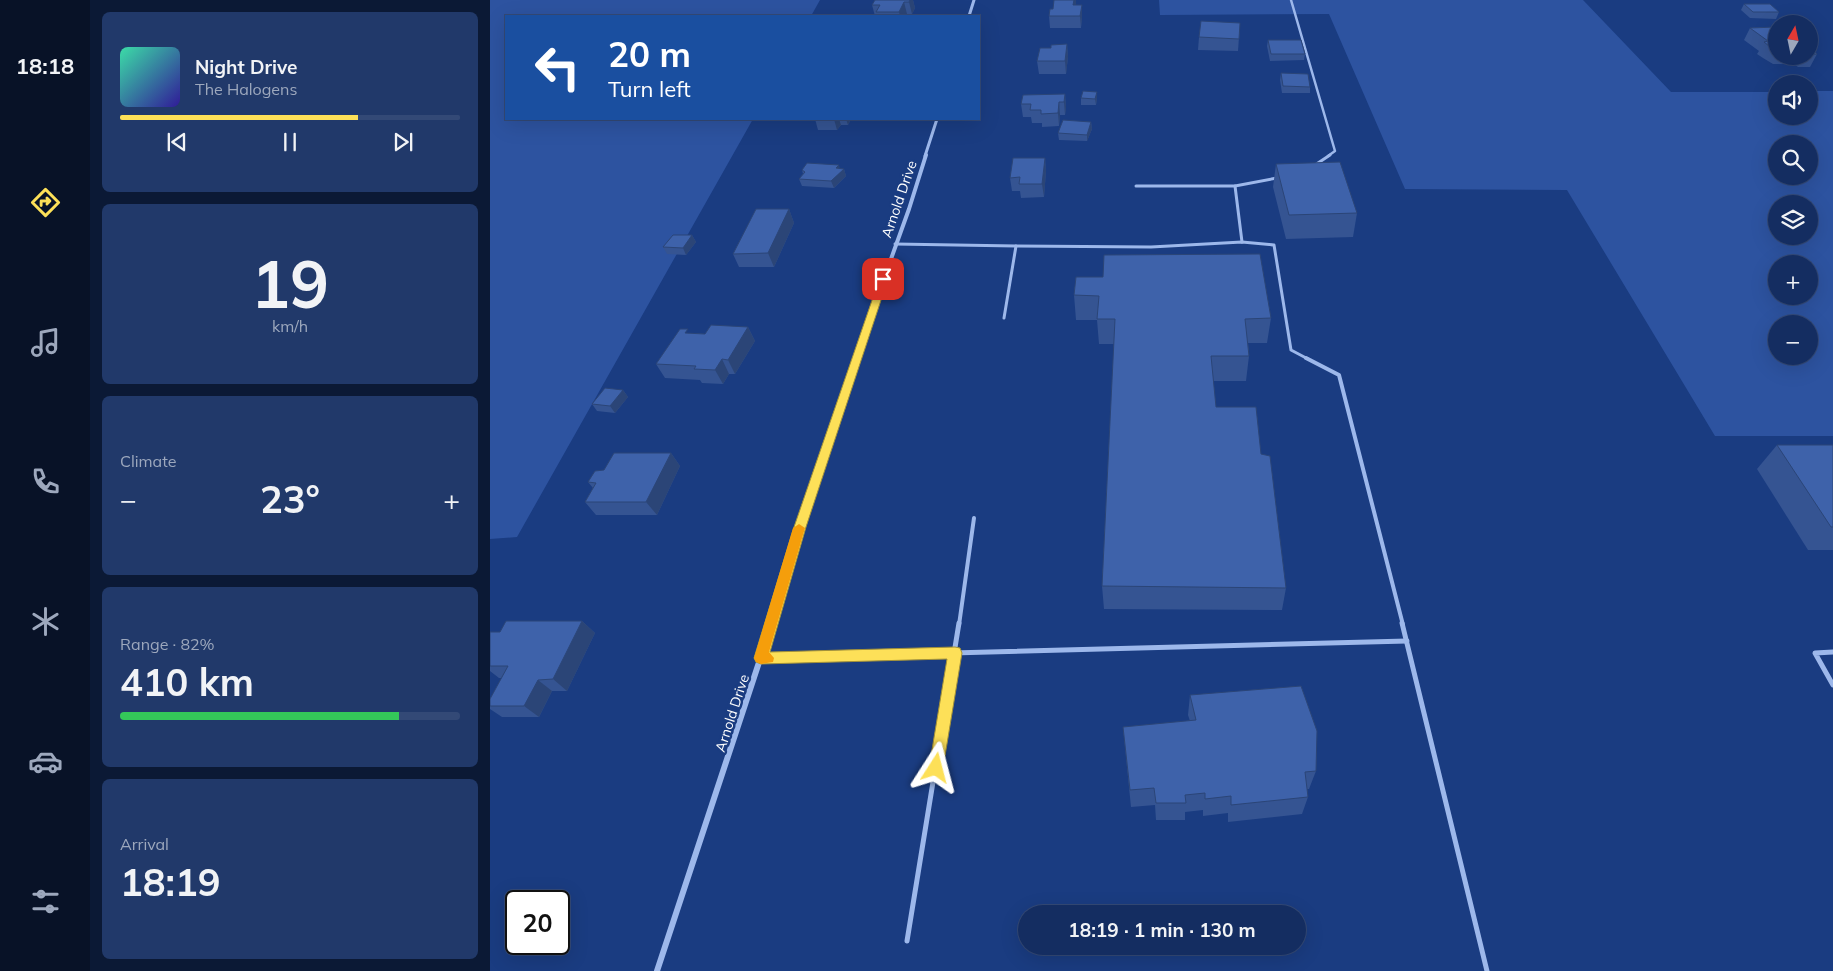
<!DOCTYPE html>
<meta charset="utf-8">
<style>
body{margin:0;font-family:Mulish,sans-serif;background:#21396a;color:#f1f3f6;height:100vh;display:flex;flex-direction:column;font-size:19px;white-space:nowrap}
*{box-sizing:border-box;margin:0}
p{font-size:16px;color:#9da8bd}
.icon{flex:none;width:28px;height:28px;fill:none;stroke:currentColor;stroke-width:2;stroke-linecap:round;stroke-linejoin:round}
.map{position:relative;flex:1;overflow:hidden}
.panel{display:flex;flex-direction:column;gap:12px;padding:12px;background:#0b1935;width:400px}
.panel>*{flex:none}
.guide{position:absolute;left:15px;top:15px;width:475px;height:105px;border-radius:0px;box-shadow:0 5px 20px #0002,0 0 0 1px #334976;background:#1a4fa0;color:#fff;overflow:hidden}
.needle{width:32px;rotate:9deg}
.buttons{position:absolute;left:1278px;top:15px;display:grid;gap:10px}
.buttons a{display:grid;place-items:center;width:50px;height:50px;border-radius:50%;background:#142d61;box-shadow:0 5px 20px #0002,0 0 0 1px #334976;font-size:25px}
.speed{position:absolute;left:15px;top:890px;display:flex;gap:10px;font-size:25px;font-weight:700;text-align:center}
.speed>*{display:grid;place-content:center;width:65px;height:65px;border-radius:50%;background:#142d61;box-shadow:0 5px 20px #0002,0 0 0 1px #334976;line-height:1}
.speed .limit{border:2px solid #111;border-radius:8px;background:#fff;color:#111}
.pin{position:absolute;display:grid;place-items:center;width:42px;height:42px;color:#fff;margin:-21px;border-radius:10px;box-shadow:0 2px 8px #0006}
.me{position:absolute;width:55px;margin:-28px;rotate:9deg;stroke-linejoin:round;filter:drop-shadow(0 0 4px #0008)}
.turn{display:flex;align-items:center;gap:18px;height:105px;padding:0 20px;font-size:22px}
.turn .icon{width:65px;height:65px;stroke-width:2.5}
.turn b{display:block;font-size:35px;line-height:42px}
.big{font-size:38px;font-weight:700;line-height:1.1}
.panel .tile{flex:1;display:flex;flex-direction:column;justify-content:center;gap:8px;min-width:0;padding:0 18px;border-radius:8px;background:#21396a}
.panel .dial{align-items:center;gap:0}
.dial b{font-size:65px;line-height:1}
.song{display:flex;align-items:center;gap:15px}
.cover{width:60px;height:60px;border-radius:8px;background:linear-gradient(135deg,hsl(160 70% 55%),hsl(250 70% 35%))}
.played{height:5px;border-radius:2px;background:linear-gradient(90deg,#fde058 70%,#334976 70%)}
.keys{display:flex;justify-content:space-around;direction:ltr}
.heat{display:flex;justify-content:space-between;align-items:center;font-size:28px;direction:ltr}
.charge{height:8px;border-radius:4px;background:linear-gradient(90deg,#34c759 82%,#334976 0)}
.trip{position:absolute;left:528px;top:905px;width:288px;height:50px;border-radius:25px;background:#142d61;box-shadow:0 5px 20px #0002,0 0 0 1px #334976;font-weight:700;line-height:50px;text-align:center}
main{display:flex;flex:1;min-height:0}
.dock{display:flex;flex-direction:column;width:90px;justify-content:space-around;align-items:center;background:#081227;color:#9da8bd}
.dock .icon{width:35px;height:35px}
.dock .current{color:#fde058}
.dock b{font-size:22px;color:#f1f3f6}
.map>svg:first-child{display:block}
</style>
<main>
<nav class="dock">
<b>18:18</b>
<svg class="icon current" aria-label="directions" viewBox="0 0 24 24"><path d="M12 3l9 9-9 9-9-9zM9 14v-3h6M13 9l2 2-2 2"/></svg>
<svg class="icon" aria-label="music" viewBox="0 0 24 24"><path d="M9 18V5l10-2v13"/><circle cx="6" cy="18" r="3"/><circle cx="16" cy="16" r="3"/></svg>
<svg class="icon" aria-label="phone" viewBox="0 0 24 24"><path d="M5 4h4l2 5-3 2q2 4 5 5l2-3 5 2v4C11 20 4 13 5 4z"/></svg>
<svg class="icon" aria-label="climate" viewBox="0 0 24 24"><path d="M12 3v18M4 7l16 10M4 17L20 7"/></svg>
<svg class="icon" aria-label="car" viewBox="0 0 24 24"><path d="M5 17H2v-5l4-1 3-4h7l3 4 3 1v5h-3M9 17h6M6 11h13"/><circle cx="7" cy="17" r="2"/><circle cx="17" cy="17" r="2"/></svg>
<svg class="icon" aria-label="filters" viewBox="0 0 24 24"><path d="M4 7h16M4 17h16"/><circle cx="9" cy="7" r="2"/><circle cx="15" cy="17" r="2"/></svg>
</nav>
<section class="panel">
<div class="tile">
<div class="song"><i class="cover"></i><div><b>Night Drive</b><p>The Halogens</p></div></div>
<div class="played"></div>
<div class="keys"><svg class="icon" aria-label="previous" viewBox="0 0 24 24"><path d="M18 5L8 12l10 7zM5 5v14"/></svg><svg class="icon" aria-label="pause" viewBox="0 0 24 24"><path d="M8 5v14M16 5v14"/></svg><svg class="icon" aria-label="next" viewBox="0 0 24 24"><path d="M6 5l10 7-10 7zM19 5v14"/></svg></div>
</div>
<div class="tile dial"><b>19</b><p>km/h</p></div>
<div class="tile"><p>Climate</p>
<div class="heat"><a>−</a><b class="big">23°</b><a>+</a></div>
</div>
<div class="tile"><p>Range · 82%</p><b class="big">410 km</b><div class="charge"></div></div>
<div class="tile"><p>Arrival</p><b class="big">18:19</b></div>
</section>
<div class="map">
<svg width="1343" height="971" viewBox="0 0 1343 971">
<rect width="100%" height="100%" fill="#1a3c81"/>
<g fill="#2d53a0" fill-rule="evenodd">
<polygon points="0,0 330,0 321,16 16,16 16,119 263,119 27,537 0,539"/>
<path d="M669,0h424l88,92h105v24h33v-25h24v345h-118l-148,-246 -162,-1 -76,-175 -169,1zM1286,144h33v32h-33zM1286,204h33v32h-33zM1286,264h33v32h-33zM1286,324h33v32h-33z"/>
</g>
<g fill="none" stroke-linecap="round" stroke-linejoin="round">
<polyline stroke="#9db8eb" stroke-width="2.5" points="801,0 845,151 838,156"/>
<g stroke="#9db8eb" stroke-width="3">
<polyline points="825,165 840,155"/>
<polyline points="646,186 745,186 752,242"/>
<polyline points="745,186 787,178"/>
<polyline points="405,244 526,246 514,318"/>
<polyline points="526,246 661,247 752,242 784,245 801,350 818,359"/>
</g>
<g stroke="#9db8eb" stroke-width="4">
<polyline points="816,358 849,375 913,625"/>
<polyline points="469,625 484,518"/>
</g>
<g stroke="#9db8eb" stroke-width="5">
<polyline points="912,623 997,971"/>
<polyline points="1343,652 1325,653 1343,685"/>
<polyline points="271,658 917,641"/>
<polyline points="417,941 469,623"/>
</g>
<g stroke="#9db8eb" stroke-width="3">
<polyline points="479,16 484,0"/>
<polyline points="435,156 447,119"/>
</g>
<polyline stroke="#9db8eb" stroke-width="4" points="365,359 419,209 436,155"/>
<polyline stroke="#9db8eb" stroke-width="5" points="281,625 310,527 365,358"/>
<polyline stroke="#9db8eb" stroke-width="6" points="167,971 282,623"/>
</g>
<g fill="#355492">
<polygon points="385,0 423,0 425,8 422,14 417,14 416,16 385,16 382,5"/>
<polygon points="1254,4 1289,12 1286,19 1260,18 1251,10"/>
<polygon points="586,5 592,17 591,28 560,28 559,16 563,9"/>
<polygon points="750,23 748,51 708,50 709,37"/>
<polygon points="1286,27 1286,56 1319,56 1319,47 1327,54 1320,67 1308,67 1304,64 1283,64 1273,58 1267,54 1269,51 1254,40 1260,28"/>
<polygon points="778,40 815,54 814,60 780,61 777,46"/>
<polygon points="577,44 578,57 576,74 549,74 547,61 561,48"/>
<polygon points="791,73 820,87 820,93 792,93 790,80"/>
<polygon points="575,94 576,107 575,115 570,115 569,126 552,127 552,123 542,123 541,117 533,117 531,104"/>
<polygon points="591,98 607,98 606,105 591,105"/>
<polygon points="325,119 361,119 358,125 351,125 347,130 328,130"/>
<polygon points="601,122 602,129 597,141 569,140 568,133"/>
<polygon points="555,158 556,171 554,197 531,198 530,191 522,191 520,178"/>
<polygon points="786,164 867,213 863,237 796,239 783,187"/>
<polygon points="350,169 354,169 356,176 344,188 312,186 309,179 313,174 312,170"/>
<polygon points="299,209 304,223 284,267 249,267 243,254"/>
<polygon points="202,235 206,242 196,255 177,254 173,247"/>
<polygon points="586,277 781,318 777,343 758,343 759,356 756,381 723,381 726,407 771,454 796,588 792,610 614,609 612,586 624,344 609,344 607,320 586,320 584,295"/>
<polygon points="258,327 265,341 245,374 239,374 233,384 212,383 210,380 175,378 166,364 200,333 215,334"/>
<polygon points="133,390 138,397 125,413 107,411 102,404"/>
<polygon points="1287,445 1343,445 1343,550 1318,550 1267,469"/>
<polygon points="181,453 190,466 167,515 106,515 95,502 103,488 98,482 114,470"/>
<polygon points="92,621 105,633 77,691 62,691 49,717 12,717 0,709 0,699 12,678 9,678 0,671 0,632 10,632"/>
<polygon points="700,695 826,771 819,789 817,789 818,797 812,814 738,822 738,813 713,816 713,810 695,812 695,820 666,820 665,805 641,807 633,727 700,721 698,715"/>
</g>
<g fill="#2b4577">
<polygon points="420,0 423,0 425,8 422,14 419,2"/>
<polygon points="584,0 586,0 586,5 584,17 583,5"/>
<polygon points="414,2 417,14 416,16 410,16 409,12"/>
<polygon points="592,5 592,17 591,28 590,16"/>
<polygon points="577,44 578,57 576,74 575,61"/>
<polygon points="607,92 607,98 606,105 605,99"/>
<polygon points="575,94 576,107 575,115 574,102"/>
<polygon points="569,102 570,115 569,126 568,113"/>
<polygon points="344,119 349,119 351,125 347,130"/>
<polygon points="356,119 361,119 358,125"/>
<polygon points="601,122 602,129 597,141 597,135"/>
<polygon points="555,158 556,171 554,197 552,184"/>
<polygon points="349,165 351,172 354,169 356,176 344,188 341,181 346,168"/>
<polygon points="299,209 304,223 284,267 278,253"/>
<polygon points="202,235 206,242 196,255 193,248"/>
<polygon points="258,327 265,341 245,374 238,360"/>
<polygon points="232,359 239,374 233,384 225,370"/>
<polygon points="133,390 138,397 125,413 120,406"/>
<polygon points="181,453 190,466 167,515 156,502"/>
<polygon points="92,621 105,633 77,691 63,679"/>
<polygon points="48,680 62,691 49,717 34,706"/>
</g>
<g fill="#3e62aa" stroke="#2b4577">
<polygon points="385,0 420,0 419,2 414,2 409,12 386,12 390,5 382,5"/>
<polygon points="564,0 584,0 583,5 592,5 590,16 559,16 560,9 563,9"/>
<polygon points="1254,4 1280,4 1289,12 1263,12"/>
<polygon points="711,21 750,23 749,39 709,37"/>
<polygon points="1286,27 1286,50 1279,46 1274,42 1278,41 1260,28"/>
<polygon points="778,40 811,40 815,54 781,54"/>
<polygon points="577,44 575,61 547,61 550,48 561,48 561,45"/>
<polygon points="1319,47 1327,54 1319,55"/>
<polygon points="791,73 818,74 820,87 793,86"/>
<polygon points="593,91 607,92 605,99 591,98"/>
<polygon points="575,94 574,102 569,102 568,113 551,114 551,110 540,110 541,104 531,104 533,95"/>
<polygon points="573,120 601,122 597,135 568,133"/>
<polygon points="523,158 555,158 552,184 529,184 530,177 520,178"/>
<polygon points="850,162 867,213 799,215 786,164"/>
<polygon points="317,163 349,165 346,168 354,169 341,181 309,179 315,172 312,170"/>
<polygon points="266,209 299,209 278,253 243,254"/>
<polygon points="183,235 202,235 193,248 173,247"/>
<polygon points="770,254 781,318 755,319 759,356 721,356 726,407 766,407 771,454 780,456 796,588 612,586 625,319 607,319 609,296 584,295 586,277 613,277 614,255"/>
<polygon points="221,325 258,327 238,360 232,359 225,370 204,369 206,366 166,364 190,329 198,329 195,333 215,334"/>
<polygon points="115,388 133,390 120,406 102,404"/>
<polygon points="1287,445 1343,445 1343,527 1341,527"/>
<polygon points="124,453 181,453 156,502 95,502 106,483 98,482 105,471 114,470"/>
<polygon points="16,621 92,621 63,679 48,680 34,706 0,706 0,699 18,666 0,666 0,632 10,632"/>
<polygon points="811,686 827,731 826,771 815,772 818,797 741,805 741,796 715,799 715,793 695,795 696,803 666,803 664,788 640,790 633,727 706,720 700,695"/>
</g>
<polygon fill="#fde058" stroke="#a49239" points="390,277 398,279 316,527 280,652 465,647 470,648 472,653 453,768 451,773 446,775 441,773 439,768 457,659 271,664 266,662 264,658 304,527"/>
<polygon fill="#f59e0b" points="309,524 315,528 279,652 284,658 283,662 271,664 266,662 264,658 303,528"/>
<g text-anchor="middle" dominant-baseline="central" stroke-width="5" stroke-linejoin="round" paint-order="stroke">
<g font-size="14" fill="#fff" stroke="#1a3c81">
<text transform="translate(409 199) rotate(-71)">Arnold Drive</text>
<text transform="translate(242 713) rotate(-72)">Arnold Drive</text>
</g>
</g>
</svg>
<div class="buttons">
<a><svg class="needle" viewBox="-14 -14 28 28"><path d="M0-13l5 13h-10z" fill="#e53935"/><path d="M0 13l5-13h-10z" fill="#9da8bd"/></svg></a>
<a><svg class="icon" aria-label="sound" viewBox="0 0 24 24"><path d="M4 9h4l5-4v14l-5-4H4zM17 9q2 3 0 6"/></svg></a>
<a><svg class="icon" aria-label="search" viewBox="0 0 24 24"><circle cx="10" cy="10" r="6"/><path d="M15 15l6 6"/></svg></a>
<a><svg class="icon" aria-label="layers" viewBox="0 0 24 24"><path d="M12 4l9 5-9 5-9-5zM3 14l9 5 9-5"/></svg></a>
<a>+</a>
<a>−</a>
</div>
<div class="speed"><div class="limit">20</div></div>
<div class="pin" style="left:393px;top:279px;background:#d93025"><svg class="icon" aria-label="arrive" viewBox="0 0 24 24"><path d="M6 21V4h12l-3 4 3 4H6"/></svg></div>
<svg class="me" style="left:446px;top:768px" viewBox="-20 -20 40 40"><path d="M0-17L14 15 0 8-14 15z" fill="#fde058" stroke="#fff" stroke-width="4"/></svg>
<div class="trip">18:19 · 1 min · 130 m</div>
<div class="guide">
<div class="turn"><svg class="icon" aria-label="left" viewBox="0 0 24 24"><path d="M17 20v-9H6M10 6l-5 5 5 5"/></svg><div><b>20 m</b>Turn left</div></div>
</div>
</div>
</main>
